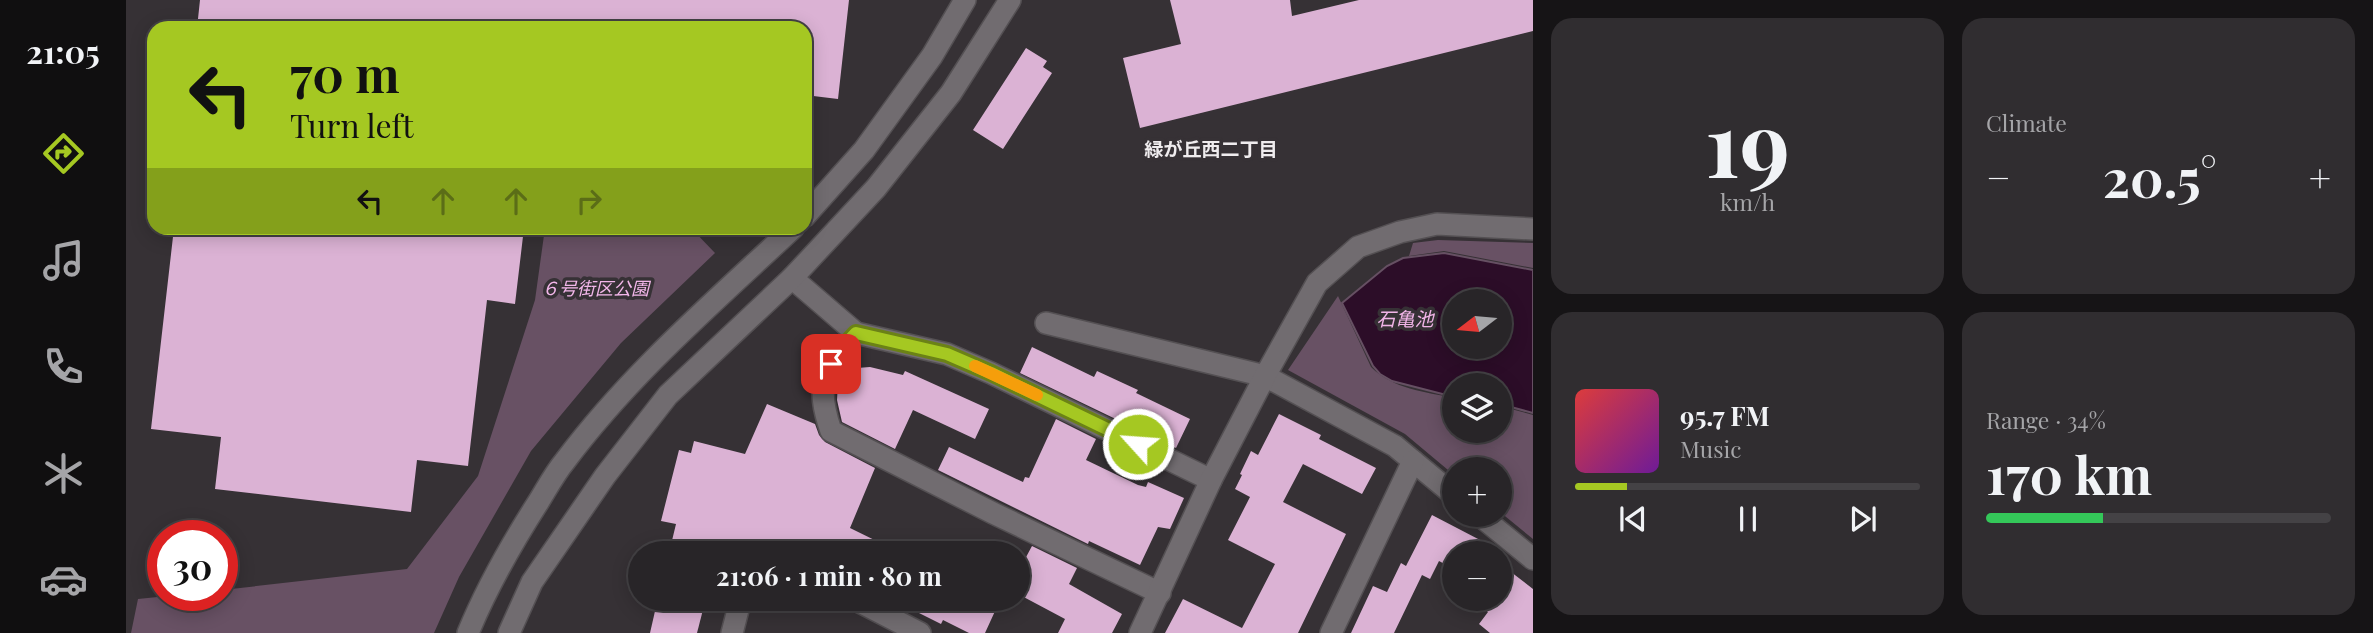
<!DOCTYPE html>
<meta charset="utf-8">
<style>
body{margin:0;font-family:"Playfair Display","Noto Sans JP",serif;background:#302d30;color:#f1f3f6;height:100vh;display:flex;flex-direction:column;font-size:26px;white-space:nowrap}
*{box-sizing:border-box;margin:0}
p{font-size:23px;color:#a5a5a8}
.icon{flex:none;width:38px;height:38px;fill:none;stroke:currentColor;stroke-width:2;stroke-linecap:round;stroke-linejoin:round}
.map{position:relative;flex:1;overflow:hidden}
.sheet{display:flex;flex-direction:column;gap:18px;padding:18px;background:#161416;width:840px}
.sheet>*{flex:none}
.guide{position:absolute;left:21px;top:21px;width:665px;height:214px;border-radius:21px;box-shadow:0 4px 18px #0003,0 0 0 2px #444245;background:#a5c822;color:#111;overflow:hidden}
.needle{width:46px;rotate:254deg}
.fabs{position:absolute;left:1316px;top:289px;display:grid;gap:14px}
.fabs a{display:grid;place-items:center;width:70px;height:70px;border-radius:50%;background:#282528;box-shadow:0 4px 18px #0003,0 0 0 2px #444245;font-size:35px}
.speed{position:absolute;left:21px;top:520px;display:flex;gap:14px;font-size:35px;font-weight:700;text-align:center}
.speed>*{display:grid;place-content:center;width:91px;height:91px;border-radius:50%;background:#282528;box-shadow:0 4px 18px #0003,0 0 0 2px #444245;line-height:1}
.speed .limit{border:10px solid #d22;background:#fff;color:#111}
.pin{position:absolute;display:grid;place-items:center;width:60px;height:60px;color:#fff;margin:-30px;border-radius:14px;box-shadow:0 4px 10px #0006}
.me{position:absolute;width:77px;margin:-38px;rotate:296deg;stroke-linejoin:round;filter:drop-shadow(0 0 5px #0008)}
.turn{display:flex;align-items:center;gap:24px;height:147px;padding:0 28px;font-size:32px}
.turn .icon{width:91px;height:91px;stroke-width:2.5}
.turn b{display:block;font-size:49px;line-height:60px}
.lanes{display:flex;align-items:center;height:66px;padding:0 28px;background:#0003;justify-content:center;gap:35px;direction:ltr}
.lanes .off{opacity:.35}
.big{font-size:52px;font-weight:700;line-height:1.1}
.sheet .card{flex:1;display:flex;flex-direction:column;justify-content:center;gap:10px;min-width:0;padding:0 24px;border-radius:21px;background:#302d30}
.sheet .dial{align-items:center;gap:0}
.dial b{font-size:91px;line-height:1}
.song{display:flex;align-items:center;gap:21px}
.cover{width:84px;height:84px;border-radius:10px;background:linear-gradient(135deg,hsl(0 70% 55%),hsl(280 70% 35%))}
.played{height:7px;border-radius:4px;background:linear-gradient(90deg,#a5c822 15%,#444245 15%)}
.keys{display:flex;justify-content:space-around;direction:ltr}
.heat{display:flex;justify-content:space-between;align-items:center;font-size:38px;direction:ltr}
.charge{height:10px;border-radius:5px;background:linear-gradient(90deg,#34c759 34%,#444245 0)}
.sheet .tiles{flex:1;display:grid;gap:18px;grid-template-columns:repeat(2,1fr)}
.trip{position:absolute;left:502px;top:541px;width:402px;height:70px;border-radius:35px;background:#282528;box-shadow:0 4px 18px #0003,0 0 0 2px #444245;font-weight:700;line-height:70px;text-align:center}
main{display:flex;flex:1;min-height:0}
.tabs{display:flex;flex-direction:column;width:126px;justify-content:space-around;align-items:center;background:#100f10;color:#a5a5a8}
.tabs .icon{width:49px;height:49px}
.tabs .active{color:#a5c822}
.tabs b{font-size:32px;color:#f1f3f6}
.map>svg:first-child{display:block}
</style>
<main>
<nav class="tabs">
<b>21:05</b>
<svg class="icon active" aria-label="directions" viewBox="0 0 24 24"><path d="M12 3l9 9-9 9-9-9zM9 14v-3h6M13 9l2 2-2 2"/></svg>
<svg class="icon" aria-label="music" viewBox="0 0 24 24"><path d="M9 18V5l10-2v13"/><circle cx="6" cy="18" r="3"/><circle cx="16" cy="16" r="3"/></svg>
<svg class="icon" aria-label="phone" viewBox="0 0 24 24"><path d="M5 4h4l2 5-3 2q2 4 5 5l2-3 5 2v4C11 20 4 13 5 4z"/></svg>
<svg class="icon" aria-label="climate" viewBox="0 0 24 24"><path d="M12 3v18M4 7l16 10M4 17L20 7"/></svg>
<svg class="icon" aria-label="car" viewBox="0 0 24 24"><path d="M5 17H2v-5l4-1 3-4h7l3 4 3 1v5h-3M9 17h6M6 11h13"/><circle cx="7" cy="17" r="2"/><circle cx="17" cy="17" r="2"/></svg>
</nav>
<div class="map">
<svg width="1407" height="633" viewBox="0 0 1407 633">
<rect width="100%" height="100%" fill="#363135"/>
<g fill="#685164">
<polygon points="419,228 565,228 589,253 495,343 405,451 333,577 308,633 5,633 12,599 51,595 96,595 96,590 281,569 352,476 409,300"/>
<polygon points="1312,240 1407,243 1407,268 1318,251 1283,256 1287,243"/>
<path d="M1212,296l33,71c22,22 54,25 83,31v32h46v-24l33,9v124l-33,-27v-43h-46v6l-49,-41 -117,-64z"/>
</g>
<path fill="#2c0d28" stroke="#665063" stroke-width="2" fill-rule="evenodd" d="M1318,253l89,17v143l-33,-9v-19h-46v12l-62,-16 -12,-7 -7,-8 -31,-63 45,-37 16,-8zM1328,301h46v45h-46z"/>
<g fill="#dbb2d4">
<polygon points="74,0 723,0 712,99 679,95 679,28 71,28"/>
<polygon points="1044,0 1164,0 1166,16 1233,0 1407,0 1407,31 1014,128 997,58 1055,44"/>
<polygon points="900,48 921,61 917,67 926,73 877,149 847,130"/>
<polygon points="48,228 398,228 389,304 361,300 342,466 291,460 285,512 89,489 95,437 25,429"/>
<polygon points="906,347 968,377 971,371 1012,390 1010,393 1064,419 1050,448 894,373"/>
<polygon points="744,367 777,375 779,371 863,409 849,439 787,410 769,449 716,422 711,400 712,382 720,374 731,368"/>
<polygon points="641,404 689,424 693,435 699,442 749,468 724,528 775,553 543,553 550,524 535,521 553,450 565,453 568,441 619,454"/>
<polygon points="1153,414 1195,435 1193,439 1250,468 1236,494 1177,464 1157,502 1220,534 1172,633 1039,633 1057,599 1116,628 1149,564 1102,540 1124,497 1109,489 1116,475 1114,474 1125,451 1132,455"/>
<polygon points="930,419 970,439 960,460 1012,485 1020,487 1022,482 1058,498 1044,529 1032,527 1014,565 963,541 962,544 812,470 823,447 897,482 899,477 903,478"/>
<polygon points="1306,515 1379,553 1328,553 1328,569 1313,561 1304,579 1296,575 1268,633 1225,633 1247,586 1261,592 1275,563 1280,566"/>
<polygon points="906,546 951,568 943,584 996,614 986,633 932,633 939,619 892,594 892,572"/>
<polygon points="1385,572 1407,589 1407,633 1364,633 1353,624 1362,612 1357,608 1364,598 1374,598 1374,586"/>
<polygon points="532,598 580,598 571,633 524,633"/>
<polygon points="763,598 849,598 870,609 859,633 843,633 817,620 815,624"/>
</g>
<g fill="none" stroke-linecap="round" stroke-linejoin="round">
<defs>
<g id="minor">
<polyline points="679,216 738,150 806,56 839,0"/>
<polyline points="666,278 730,333"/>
<polyline points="920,323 1139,376 1269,446 1328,495"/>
<polyline points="1352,514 1407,559"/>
<path d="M1034,593l-167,-80 -162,-82c-16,-46 -8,-64 25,-98l91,21 44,19 220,107"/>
<polyline points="726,598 794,633"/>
<path d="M342,633c19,-46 44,-90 71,-132 8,-13 16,-28 26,-40 65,-87 149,-159 228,-233"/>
<polyline points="383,633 406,582 479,476 542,395 666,278 750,188 825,93 884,0"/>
<polyline points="606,633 615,598"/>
<polyline points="1014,633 1085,480 1139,376 1191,283 1232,247 1274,232 1311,224 1407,229"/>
<polyline points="1205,633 1287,461"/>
</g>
</defs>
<use href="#minor" stroke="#545053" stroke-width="24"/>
<use href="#minor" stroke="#716c70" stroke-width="21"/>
</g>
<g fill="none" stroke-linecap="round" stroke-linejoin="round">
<defs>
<polyline id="route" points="705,364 712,352 730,333 821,354 865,373 1012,444"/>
</defs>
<use href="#route" stroke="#6b8216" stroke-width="18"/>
<use href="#route" stroke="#a5c822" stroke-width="12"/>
<polyline stroke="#f59e0b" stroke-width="12" points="849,366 911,395"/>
</g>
<g text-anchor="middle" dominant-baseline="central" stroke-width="7" stroke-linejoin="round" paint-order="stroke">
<g font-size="18" font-style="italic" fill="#f2b6e9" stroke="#363135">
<text x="469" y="288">６号街区公園</text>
</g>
<g font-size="19" font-weight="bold" fill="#efecee" stroke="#363135">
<text x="1085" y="148">緑が丘西二丁目</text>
</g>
<g font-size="19" font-style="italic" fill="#f0b4e7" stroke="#363135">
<text x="1279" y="318">石亀池</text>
</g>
</g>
</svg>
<div class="fabs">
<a><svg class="needle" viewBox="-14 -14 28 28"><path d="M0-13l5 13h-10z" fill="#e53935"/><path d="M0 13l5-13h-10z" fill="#a5a5a8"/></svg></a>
<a><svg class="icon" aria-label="layers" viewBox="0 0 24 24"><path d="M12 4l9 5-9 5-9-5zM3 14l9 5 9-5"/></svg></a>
<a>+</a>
<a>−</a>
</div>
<div class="speed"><div class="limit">30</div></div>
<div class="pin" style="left:705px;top:364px;background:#d93025"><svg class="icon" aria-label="arrive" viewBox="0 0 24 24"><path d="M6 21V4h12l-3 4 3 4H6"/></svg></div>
<svg class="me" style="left:1012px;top:444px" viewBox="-20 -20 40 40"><circle r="17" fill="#a5c822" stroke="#fff" stroke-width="3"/><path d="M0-11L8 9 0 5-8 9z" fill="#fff"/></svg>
<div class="trip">21:06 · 1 min · 80 m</div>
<div class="guide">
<div class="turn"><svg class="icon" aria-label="left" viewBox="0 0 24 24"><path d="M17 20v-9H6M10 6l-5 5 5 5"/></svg><div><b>70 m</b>Turn left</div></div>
<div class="lanes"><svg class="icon" aria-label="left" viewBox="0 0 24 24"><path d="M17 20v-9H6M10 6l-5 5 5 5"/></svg><svg class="icon off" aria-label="ahead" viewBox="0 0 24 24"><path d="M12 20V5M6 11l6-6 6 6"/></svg><svg class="icon off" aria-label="ahead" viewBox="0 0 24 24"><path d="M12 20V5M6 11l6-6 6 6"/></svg><svg class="icon off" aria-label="right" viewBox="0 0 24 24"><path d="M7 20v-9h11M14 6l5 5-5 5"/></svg></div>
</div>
</div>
<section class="sheet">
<div class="tiles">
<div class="card dial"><b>19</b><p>km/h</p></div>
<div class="card"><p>Climate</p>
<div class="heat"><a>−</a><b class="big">20.5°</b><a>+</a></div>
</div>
<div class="card">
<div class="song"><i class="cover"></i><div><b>95.7 FM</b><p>Music</p></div></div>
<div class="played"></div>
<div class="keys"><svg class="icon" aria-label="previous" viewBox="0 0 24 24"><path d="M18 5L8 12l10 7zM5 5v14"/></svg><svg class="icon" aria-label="pause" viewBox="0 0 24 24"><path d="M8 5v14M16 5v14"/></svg><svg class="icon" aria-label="next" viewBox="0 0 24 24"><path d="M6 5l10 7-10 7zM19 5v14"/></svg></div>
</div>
<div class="card"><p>Range · 34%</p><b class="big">170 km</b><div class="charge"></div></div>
</div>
</section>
</main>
